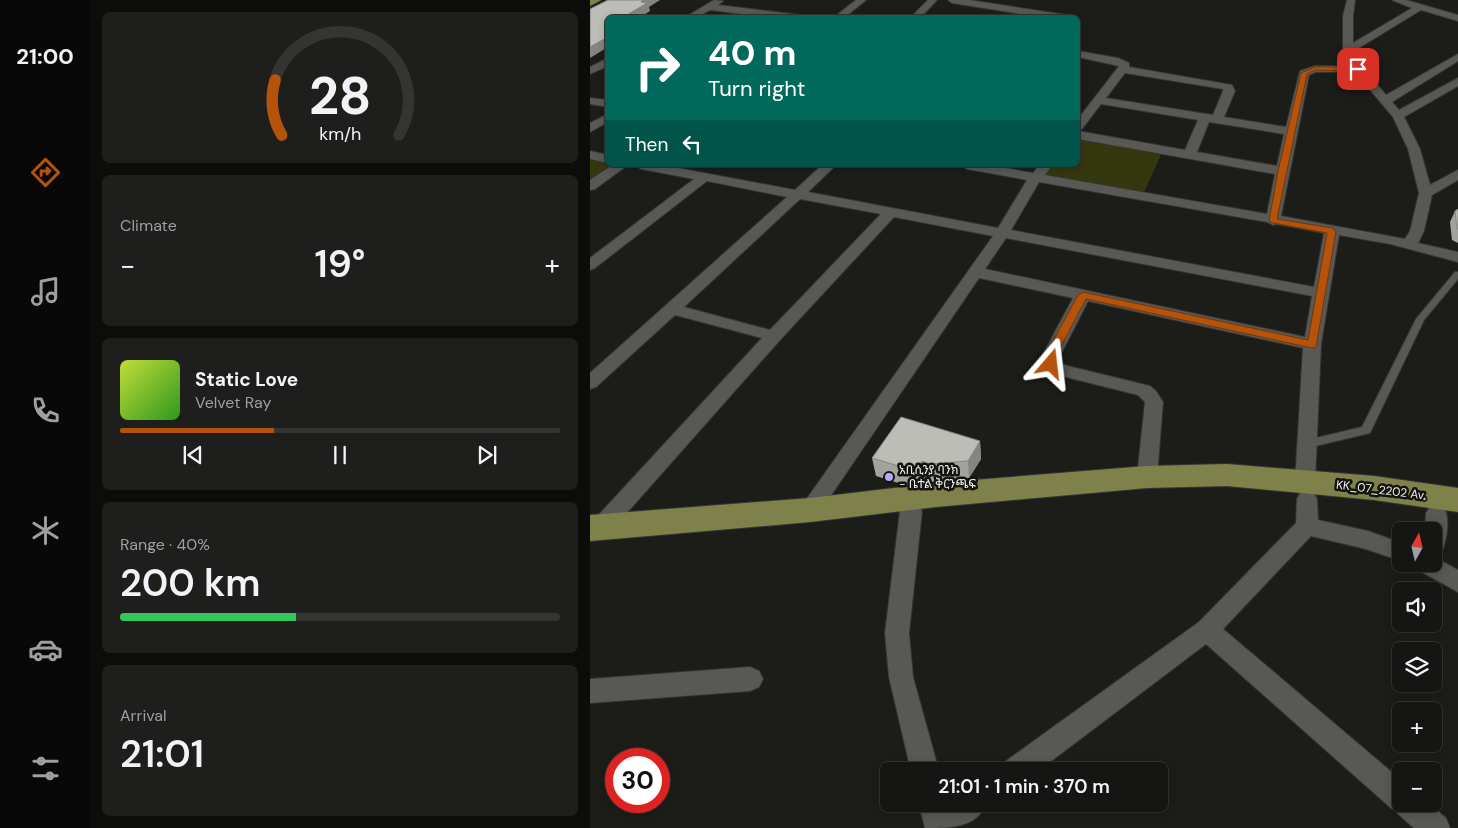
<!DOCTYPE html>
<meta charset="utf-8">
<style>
body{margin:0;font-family:"DM Sans","Noto Sans Ethiopic",sans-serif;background:#1e1e1c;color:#f1f3f6;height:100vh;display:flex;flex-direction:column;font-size:19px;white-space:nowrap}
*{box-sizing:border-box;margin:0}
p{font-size:16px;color:#9d9fa0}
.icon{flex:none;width:28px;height:28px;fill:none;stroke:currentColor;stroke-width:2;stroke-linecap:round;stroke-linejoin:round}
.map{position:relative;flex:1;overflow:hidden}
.side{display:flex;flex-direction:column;gap:12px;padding:12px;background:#0c0c0a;width:500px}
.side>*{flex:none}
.top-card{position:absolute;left:15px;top:15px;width:475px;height:152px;border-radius:8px;box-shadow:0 2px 8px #0003,0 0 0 1px #343433;background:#00695c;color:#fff;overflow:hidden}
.needle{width:32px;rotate:8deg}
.fabs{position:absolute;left:802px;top:522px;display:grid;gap:10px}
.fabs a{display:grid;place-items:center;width:50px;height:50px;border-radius:8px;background:#151513;box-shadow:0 2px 8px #0003,0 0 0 1px #343433;font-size:25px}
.speed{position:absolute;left:15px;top:748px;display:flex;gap:10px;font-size:25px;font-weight:700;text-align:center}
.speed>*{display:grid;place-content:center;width:65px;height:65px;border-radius:50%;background:#151513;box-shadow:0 2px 8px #0003,0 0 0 1px #343433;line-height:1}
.speed .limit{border:8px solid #d22;background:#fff;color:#111}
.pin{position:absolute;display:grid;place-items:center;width:42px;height:42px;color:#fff;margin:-21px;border-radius:10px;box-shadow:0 2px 8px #0006}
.me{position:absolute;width:55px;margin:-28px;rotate:17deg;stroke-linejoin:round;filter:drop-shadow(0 0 4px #0008)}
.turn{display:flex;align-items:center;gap:18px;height:105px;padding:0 20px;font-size:22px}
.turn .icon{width:65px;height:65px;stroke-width:2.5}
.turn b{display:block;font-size:35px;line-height:42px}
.then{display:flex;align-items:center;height:48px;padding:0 20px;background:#0003;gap:10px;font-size:19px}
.big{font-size:38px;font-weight:600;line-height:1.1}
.side .tile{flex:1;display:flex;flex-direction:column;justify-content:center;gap:8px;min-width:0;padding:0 18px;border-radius:8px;background:#1e1e1c}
.side .dial{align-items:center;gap:0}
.dial svg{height:130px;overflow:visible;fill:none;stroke:#343433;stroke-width:7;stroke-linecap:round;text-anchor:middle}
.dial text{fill:#f1f3f6;stroke:none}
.song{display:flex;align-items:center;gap:15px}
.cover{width:60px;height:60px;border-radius:8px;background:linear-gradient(135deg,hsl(70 70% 55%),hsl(110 70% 35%))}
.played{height:5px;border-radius:2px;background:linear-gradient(90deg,#b45309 35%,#343433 35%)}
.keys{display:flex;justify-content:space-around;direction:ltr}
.heat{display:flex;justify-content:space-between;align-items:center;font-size:28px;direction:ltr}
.charge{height:8px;border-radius:4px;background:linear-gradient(90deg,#34c759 40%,#343433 0)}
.trip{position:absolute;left:290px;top:762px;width:288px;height:50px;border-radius:8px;background:#151513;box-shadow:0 2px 8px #0003,0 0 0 1px #343433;font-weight:600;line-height:50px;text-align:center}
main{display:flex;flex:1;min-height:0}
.menu{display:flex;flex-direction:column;width:90px;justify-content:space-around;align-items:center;background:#080808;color:#9d9fa0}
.menu .icon{width:35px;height:35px}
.menu .selected{color:#b45309}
.menu b{font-size:22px;color:#f1f3f6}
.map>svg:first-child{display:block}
</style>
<main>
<nav class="menu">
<b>21:00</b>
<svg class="icon selected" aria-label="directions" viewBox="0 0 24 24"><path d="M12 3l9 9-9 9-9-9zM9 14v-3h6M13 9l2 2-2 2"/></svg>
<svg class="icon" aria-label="music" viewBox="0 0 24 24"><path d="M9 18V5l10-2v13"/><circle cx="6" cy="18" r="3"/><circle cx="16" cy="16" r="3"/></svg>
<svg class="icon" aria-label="phone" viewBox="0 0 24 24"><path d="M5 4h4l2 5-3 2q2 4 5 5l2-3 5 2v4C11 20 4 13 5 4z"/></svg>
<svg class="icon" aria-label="climate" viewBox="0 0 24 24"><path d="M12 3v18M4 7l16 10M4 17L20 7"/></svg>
<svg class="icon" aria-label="car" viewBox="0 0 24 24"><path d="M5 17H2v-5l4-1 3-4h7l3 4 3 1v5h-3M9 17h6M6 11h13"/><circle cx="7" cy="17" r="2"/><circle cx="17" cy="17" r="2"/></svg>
<svg class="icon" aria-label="filters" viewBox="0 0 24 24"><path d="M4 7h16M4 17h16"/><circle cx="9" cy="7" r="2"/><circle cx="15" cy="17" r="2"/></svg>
</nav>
<section class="side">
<div class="tile dial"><svg viewBox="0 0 100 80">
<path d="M14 69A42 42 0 1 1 86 69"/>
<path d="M14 69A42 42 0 0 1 10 35" stroke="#b45309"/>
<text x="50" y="56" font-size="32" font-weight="700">28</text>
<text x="50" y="72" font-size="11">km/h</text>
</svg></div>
<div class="tile"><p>Climate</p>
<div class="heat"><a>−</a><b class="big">19°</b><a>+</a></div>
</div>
<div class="tile">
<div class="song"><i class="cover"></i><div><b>Static Love</b><p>Velvet Ray</p></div></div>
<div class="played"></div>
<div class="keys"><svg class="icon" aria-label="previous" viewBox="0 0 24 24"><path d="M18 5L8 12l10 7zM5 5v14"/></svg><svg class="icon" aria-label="pause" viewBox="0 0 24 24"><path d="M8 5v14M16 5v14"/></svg><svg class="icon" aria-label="next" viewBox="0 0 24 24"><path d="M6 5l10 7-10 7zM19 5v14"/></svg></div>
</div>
<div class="tile"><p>Range · 40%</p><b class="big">200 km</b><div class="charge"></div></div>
<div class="tile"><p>Arrival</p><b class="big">21:01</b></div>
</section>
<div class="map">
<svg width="868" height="828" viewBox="0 0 868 828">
<rect width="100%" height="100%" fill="#1c1c19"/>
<g fill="#35370f">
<polygon points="488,135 573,150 552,197 445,178 456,165 488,165"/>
<polygon points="0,155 17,159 18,165 32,165 0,186"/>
</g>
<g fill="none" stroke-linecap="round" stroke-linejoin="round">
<defs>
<polygon id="lane" points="865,272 868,272 868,279 834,320 780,433 717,448 713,447 712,444 713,441 772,427 826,319"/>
<g id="street">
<polygon points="124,0 133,1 128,5 211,15 215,18 183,18 120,10 106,18 94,18"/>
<polygon points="266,0 276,0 254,18 243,18"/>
<polygon points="338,0 347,0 330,18 320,18"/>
<polygon points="358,0 379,0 477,15 481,18 456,18 362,3"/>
<path d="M757,0h8l-2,16v27l59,-35 -20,-8h14l52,15v6l-37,-11 -67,41 9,17 23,27 72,-41v7l-66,41 7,8 59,-32v8l-54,31 16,32 10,36 28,-15v10l-26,15 -8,36 -6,12 40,9v10l-68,-18 -51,-9 -18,109 -6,138 -3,6 -7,2 -7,-2 -3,-6 8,-134 -215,-47 -27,53 -1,9 8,3 82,20 6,5 7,11 -6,75 -3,5 -7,3 -7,-3 -3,-5 8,-75 -7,-7 -88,-22 -8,-9 1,-10 30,-56 -94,-20 -162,238 -7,2 -7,-2 -4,-6 4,-6 190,-268 -99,-19 -114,123 -171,193 -8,3 -8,-3 -3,-6 3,-6 169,-183 -87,-23 -79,72 -6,2v-16l197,-176 -80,-16 -112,87 -5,2v-12l104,-79 -53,-10 -6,-4h27l133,25 27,-25h14l-28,27 190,36 29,-48 -60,-11 -6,-4h28l44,8 6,-8h13l-7,10 222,39 8,-40 -197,-35v-8l107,19 13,-30 -97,-16 -19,25h-4v-10l41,-53 -41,-9v-6l40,7 11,5v4l103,18 3,6 -11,26 62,10 14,-56 15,-5h36l-8,-16v-34zM726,72h39l38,45 15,32 11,44 -9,38 -5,8 -124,-23 28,-141zM535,73l98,16v2l-10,24 -107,-17zM619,122l75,12 -7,32 -80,-14zM449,182l228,40 6,3 4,-1 47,9 -10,54 -303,-57zM210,199l81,15 -111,116 -86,-23zM416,238l306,58 -7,41 -320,-68z"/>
<polygon points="18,58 18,66 0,74 0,67"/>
<polygon points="0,98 18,100 18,107 0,104"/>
<polygon points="18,114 18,122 0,132 0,123"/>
<polygon points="0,151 18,155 18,163 0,159"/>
<polygon points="23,165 38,165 5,189 0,190 0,180"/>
<polygon points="717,491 724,493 727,499 728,520 778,531 811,543 811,561 776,549 721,536 633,629 811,780 811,804 839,804 856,818 860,828 824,828 808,814 807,810 801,808 616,644 448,771 412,771 416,761 609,622 706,523 707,499 710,493"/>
<polygon points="321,503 328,505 332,511 319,633 323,677 349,771 321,771 299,677 295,633 310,511 314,505"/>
<path d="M847,505l7,2c6,11 3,33 -2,44l-8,3v-23h-9l1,-18 4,-6z"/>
<polygon points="844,557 868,570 868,592 830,571 827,564 844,564"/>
<polygon points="160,667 169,671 173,679 169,687 160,691 0,703 0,679"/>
<path d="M329,804h28v2l3,-2h37c-12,24 -36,24 -62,24z"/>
</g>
<g id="primary">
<polygon points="0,0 11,0 0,6"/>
<polygon points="637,464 784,476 868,488 868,512 784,500 637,486 557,488 346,507 220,522 0,541 0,515 220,498 346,483 557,466"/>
</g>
</defs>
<use href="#lane" stroke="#353633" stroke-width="2"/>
<use href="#street" stroke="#353633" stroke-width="2"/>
<use href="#primary" stroke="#353633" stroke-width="2"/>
<use href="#lane" fill="#585954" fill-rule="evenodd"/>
<use href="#street" fill="#585954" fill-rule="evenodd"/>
<use href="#primary" fill="#7e824a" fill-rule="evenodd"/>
</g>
<g fill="#a3a39e">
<polygon points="868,209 868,243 862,240 860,222 865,211"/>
<polygon points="390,441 391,459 379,478 342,482 334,479 332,483 315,485 286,476 282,458"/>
</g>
<g fill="#848481">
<polygon points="54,0 70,0 59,7 60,11 49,18 32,18"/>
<polygon points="18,37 18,47 0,58 0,47"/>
<polygon points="390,441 391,459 379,478 378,461"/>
<polygon points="332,461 334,479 332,483 329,465"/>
</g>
<g fill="#bdbdb8" stroke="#848481">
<polygon points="18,0 54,0 51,2 57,3 32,18 18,18 18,26 16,28 18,28 18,37 0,47 0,9"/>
<polygon points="868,209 868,229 867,229 865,211"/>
<polygon points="311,417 390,441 378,461 340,464 332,461 329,465 312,467 282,458"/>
</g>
<polygon fill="#b45309" stroke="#753606" points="725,67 768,67 771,69 768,71 725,70 717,74 687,219 742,228 746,231 726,347 722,348 496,299 467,354 465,367 457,367 456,354 488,295 493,292 718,340 737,233 683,223 679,221 688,171 711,73"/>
<circle fill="#b9aaf7" stroke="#131310" stroke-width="2" cx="299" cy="477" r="5"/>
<g text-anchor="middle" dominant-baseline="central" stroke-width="5" stroke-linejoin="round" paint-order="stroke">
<g font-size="12" fill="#eff0ed" stroke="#131310" text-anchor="start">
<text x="309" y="470">አቢሲንያ ባንክ<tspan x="309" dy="14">- ቤተል ቅርንጫፍ</tspan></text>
</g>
<g font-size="12" fill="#eff0ed" stroke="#131310">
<text transform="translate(791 490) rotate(7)">KK_07_2202 Av.</text>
</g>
</g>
</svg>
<div class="fabs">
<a><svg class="needle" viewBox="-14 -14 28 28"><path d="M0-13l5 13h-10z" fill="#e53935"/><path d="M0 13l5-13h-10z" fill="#9d9fa0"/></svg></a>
<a><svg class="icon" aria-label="sound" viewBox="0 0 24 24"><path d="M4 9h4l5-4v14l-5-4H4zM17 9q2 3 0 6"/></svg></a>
<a><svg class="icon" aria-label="layers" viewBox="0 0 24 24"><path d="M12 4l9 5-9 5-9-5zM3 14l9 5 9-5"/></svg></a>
<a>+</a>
<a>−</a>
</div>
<div class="speed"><div class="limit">30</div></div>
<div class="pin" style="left:768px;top:69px;background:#d93025"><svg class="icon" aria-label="arrive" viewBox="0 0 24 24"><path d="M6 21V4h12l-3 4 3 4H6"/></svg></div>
<svg class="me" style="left:461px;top:364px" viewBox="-20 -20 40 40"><path d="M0-17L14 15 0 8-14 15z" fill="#b45309" stroke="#fff" stroke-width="4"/></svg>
<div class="trip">21:01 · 1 min · 370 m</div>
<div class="top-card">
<div class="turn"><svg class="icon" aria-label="right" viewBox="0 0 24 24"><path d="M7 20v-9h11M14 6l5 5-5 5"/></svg><div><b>40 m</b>Turn right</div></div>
<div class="then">Then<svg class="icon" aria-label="left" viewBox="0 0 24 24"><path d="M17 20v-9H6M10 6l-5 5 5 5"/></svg></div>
</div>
</div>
</main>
